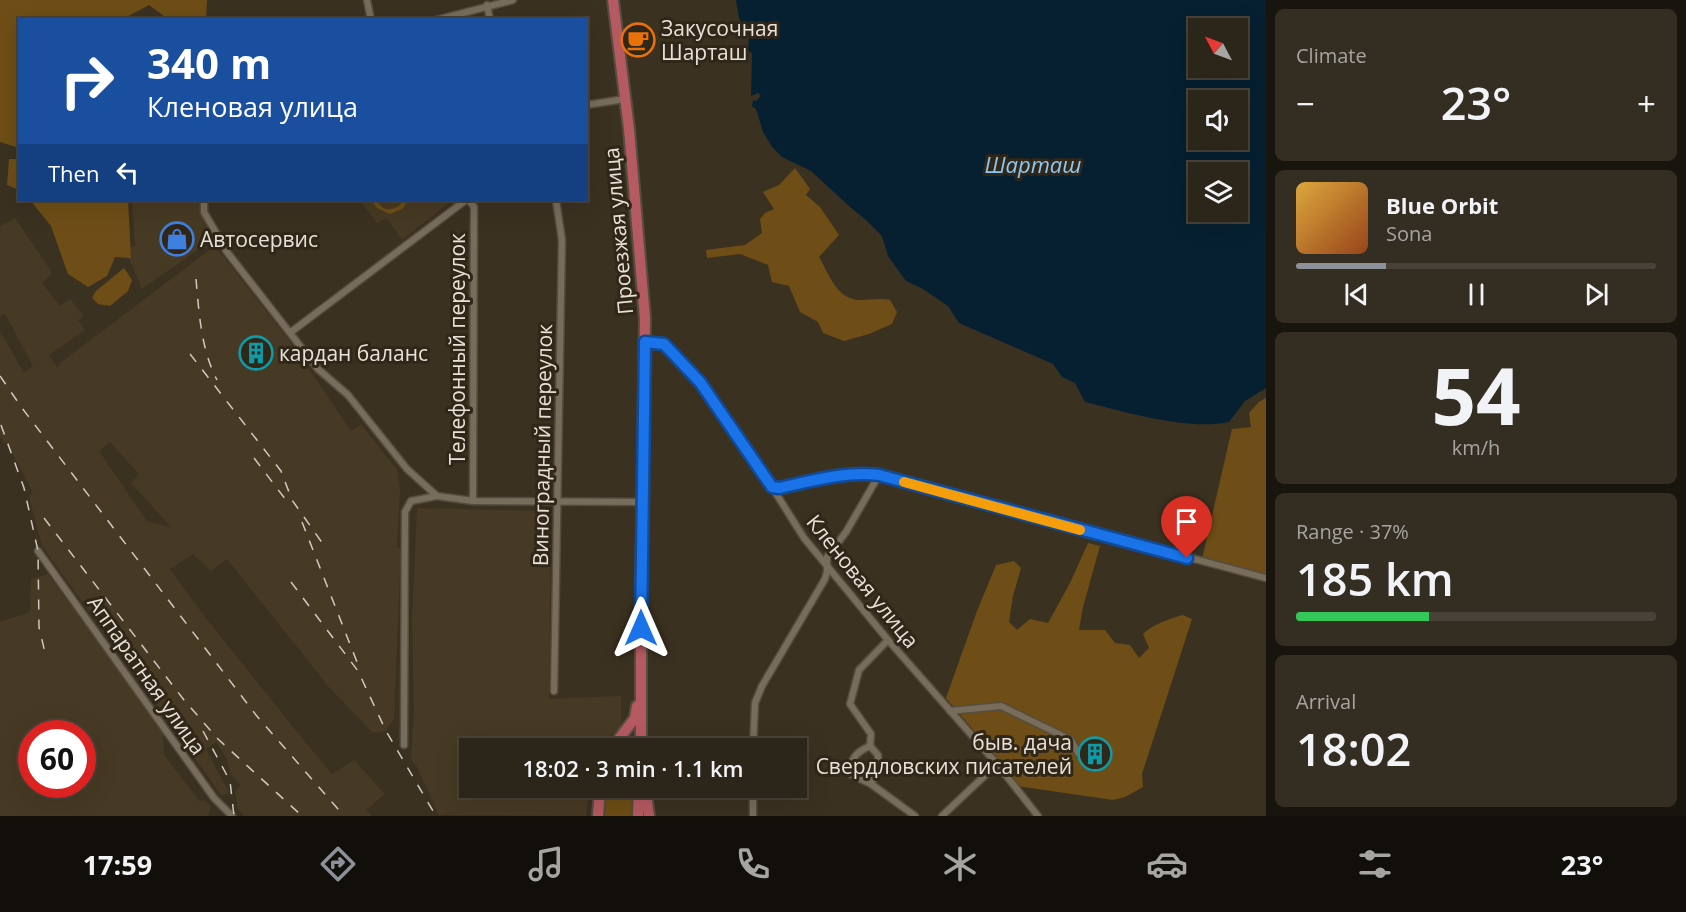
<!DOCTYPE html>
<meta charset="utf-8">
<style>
body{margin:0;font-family:"Open Sans",sans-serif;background:#342d22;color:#f1f3f6;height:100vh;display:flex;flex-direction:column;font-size:22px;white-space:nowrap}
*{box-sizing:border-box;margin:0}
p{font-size:20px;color:#a6a5a2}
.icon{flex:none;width:33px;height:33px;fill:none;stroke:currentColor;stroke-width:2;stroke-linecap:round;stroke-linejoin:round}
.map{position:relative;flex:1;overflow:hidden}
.details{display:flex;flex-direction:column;gap:9px;padding:9px;background:#18140e;width:420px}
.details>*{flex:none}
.top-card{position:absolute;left:18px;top:18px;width:570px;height:183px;border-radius:0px;box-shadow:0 6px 24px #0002,0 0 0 2px #484238;background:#1a4fa0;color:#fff;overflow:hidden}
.needle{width:39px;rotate:311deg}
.controls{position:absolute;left:1188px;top:18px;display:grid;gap:12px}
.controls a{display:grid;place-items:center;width:60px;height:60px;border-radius:0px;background:#2c2519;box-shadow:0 6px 24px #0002,0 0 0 2px #484238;font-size:30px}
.speed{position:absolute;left:18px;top:720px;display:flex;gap:12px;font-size:30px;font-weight:700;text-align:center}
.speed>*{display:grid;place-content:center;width:78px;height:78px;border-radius:50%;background:#2c2519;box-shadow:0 6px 24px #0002,0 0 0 2px #484238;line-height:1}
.speed .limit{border:9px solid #d22;background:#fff;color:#111}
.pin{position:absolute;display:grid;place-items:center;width:51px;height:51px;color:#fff;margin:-62px -26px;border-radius:50% 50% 50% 0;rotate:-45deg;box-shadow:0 0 6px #0007}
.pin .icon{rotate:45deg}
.me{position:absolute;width:66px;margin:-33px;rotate:0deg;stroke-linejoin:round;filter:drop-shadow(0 0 4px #0008)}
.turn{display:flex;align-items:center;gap:21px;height:126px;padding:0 30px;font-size:27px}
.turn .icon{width:78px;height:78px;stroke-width:2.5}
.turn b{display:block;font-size:42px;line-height:51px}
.then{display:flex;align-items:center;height:57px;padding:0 30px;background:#0003;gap:12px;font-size:22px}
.big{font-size:45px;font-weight:600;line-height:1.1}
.details .card{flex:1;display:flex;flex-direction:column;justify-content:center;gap:9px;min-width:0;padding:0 21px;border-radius:9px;background:#342d22}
.details .dial{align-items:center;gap:0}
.dial b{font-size:78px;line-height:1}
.song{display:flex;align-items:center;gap:18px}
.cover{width:72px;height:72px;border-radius:9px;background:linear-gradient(135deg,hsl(40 70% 55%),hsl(20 70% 35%))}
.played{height:6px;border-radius:3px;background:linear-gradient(90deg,#8c9099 25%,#484238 25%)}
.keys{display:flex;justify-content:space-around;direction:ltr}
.heat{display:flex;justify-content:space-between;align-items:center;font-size:33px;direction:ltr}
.charge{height:9px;border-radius:4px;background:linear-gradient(90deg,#34c759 37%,#484238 0)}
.trip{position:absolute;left:459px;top:738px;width:348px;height:60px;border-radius:0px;background:#2c2519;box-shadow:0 6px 24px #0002,0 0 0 2px #484238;font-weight:600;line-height:60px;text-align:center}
.tabs{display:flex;height:96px;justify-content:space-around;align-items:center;background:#120f0a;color:#a6a5a2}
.tabs .icon{width:42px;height:42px}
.tabs .current{color:#8c9099}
.tabs b{font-size:27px;color:#f1f3f6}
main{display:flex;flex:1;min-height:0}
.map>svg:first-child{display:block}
</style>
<main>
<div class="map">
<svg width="1266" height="816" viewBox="0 0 1266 816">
<rect width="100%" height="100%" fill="#3b3121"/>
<g fill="#473a24" fill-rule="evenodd">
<polygon points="132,200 200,200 200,212 217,236 142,289 125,249 135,246"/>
<polygon points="362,200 452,200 402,240 387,218 377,223 363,205"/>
<path d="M15,218l36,53v4l-9,8 18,23 10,-7 14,17 -6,4 7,10 -36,25 9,13 2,-5 155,-117 83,106 53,79 10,-7 36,46 3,20 -3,57 4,2 -7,169 -8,13 -13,2 -44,-46 -102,-128 -16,12 -18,-17 -23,15 35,48 93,116 34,41 22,-14 31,34 -19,16 6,6h-128l-6,-7 -3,-17 6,-7 -10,-10 -5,-18 -10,-15 -10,7 23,43 -7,4 -180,-250 -13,-49 4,-5 -24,-44 -9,-11v-106l24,42 9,-7 -28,-52 -5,2v-90zM110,442l29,32 -8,9 41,45 -25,-7 -48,-70z"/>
<polygon points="417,508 539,511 551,524 549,699 621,696 621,727 596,748 470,748 470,788 589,788 586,816 439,815 417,767 411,760 414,711 412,620"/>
<path d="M48,574l115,157 1,24 36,47 4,-2 7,6 -3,10h-208v-194l30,-10 1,-33zM32,734h50v50h-50z"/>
</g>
<g fill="#6e4e16">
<polygon points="0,0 207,0 206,19 168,19 149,5 123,19 20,20 19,148 0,142"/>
<polygon points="9,159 19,159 19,190 7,185"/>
<path d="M795,168l15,21 -4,6 14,12 19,28 -20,22c10,17 18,43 41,43 11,0 19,-2 30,0l7,12 -5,12 -23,10 -25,7 -21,-8 -5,-11 -18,-10 -11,-26 -17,-4 -4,-17 -28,-11 -33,4 -1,-8 39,-5 17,-12 -2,-14 5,-6 9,-4 -11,-17 16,-7z"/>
<polygon points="30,200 128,200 131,258 115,257 107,276 88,287 68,274 51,226"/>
<path d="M371,200h20l-13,3c8,11 20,6 26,-3h5l-7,9 -12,5 -13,-6z"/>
<polygon points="124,268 132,280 128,291 110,306 98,304 92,298 96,291"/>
<polygon points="1266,398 1266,575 1202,559 1232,429 1251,427 1249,413 1259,402"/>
<path d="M1088,543l12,3 -17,61 -4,23h26l10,13 15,2 9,13 10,-10 -6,-14c10,-10 26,-15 40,-19l9,4 -50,155 1,13 -18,10 -12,3 -96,-14 -10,-17 -61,-71 31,-87 19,-46 18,-4 7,7 -8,28 -4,26 8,8 13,-11 18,4 22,-40z"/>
<polygon points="606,788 635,788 635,816 605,816"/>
</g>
<path fill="#062031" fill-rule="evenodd" d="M736,0h530v388l-21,13 -16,21c-39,9 -104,-10 -144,-20l-10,-19 -13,-6 -9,-13 -94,-41 -11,-17 -25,-17 -17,-8 -18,-25 -6,-20 -16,-16 -16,-13 -39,-36 -29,-14 -10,-10 -9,-15 -7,-23 -4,-3 1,-6 3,1 5,-5 -3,-3 -7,3 1,-43 -4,-2 1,-15 -10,-18zM1198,28h40v40h-40zM1198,100h40v40h-40zM1198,172h40v40h-40z"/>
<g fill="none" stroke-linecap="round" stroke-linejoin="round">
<defs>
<g id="street">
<polyline points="367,0 371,20"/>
<polyline points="487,5 490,20"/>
<polyline points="436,20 513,0"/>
<polyline points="586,105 625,99"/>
<polyline points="204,200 204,212 227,252 318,369 348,395 407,469 437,496 411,501 405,512 404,745"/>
<polyline points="469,200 474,207 473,501"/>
<polyline points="291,332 466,200"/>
<polyline points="645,342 664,344 701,382 772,487 804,538 888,640 997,764 1038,816"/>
<path d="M772,487l7,1c33,-7 66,-17 100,-13l387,103"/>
<polyline points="437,496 473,501 643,502"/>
<polyline points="38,551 214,798 232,816"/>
<polyline points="554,691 562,240 556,200"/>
<polyline points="950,711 1001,706 1071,740 1078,753"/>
<path d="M870,746c-12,5 -23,14 -18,29l19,9 44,32"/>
<polyline points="753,748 755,703 762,686 825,579 827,572 827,557 846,532 879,475"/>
<polyline points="871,784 878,769 878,755 870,746 871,734 850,704 859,670 888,640"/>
<polyline points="753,816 753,788"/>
<polyline points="942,816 997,764"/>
</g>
<g id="primary">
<polyline points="613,0 629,129 645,318 641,607 641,748"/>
<polyline points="612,748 635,718 637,706"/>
<polyline points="645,788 649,816"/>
<polyline points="598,816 600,788"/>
<polyline points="638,816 639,789"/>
</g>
</defs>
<use href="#street" stroke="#554d40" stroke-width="9"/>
<use href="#primary" stroke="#554d40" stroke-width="14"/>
<use href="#street" stroke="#786c5b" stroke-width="6"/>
<use href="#primary" stroke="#b45a60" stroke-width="10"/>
<g stroke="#d0c9bf" stroke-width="1.5" stroke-dasharray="10 10" stroke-linecap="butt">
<path d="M196,279c3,34 5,70 21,101"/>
<polyline points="190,354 281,471 292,500 323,544"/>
<polyline points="0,376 22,408 256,715 344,816"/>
<polyline points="1,425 24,488 38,551 39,627 46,657"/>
<polyline points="254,458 289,504"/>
<polyline points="44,518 184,700 218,739 302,816"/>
<polyline points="302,522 357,662"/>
<polyline points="291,582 358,671 386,731 436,816"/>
<polyline points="203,731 230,781 234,816"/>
</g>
</g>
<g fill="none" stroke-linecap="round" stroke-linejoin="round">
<defs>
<path id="route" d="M641,628l4,-286 19,2 36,38 72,105 7,1c33,-7 66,-17 100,-13l308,83"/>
</defs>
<use href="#route" stroke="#114b97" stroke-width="15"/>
<use href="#route" stroke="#1a73e8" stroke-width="10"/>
<polyline stroke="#f59e0b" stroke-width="10" points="904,482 1080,530"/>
</g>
<defs>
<symbol id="cafe-ring" viewBox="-11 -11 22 22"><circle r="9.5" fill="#312718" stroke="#e8710a" stroke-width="1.5"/><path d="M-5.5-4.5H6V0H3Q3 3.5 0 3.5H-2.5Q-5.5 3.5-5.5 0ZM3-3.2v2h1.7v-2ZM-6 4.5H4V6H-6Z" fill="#e8710a"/></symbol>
<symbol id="shop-ring" viewBox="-11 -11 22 22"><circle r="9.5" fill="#312718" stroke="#3f7fe0" stroke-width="1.5"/><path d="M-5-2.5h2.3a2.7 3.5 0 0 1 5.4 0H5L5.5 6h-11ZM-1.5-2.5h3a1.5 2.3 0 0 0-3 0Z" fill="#3f7fe0"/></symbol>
<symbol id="building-ring" viewBox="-11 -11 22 22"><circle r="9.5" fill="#312718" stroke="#0f9aa8" stroke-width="1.5"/><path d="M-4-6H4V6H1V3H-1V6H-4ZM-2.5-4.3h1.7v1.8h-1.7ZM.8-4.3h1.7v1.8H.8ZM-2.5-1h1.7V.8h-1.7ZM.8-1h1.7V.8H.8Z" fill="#0f9aa8"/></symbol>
</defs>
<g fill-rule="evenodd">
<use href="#cafe-ring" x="619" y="21" width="38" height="38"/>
<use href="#shop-ring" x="158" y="220" width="38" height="38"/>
<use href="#building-ring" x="237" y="334" width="38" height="38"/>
<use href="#building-ring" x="1076" y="735" width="38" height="38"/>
</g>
<g text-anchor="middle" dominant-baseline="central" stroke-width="6" stroke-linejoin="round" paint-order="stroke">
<g font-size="21" fill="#e8e1d8" stroke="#312718" text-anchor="start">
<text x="661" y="28">Закусочная<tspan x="661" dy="24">Шарташ</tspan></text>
<text x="200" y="239">Автосервис</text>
<text x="279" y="353">кардан баланс</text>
<text x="1072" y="742" text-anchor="end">быв. дача<tspan x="1072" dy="24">Свердловских писателей</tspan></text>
</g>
<g font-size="21" fill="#e8e1d8" stroke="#312718">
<text transform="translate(618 231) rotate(-95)">Проезжая улица</text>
<text transform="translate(457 349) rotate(-90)">Телефонный переулок</text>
<text transform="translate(542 445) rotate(-89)">Виноградный переулок</text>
<text transform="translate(863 581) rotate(51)">Кленовая улица</text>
<text transform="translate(147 675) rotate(55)">Аппаратная улица</text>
</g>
<g font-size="22" font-style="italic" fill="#8dc7f4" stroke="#312718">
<text x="1033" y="164">Шарташ</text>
</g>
</g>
</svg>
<div class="controls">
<a><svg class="needle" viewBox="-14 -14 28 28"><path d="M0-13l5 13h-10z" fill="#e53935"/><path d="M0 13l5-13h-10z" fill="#a6a5a2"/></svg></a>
<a><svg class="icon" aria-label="sound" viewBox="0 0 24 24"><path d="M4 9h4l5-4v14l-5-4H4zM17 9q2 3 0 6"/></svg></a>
<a><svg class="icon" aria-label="layers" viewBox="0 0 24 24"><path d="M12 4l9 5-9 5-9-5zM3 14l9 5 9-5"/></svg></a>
</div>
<div class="speed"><div class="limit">60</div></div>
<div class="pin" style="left:1187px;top:558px;background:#d93025"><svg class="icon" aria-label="arrive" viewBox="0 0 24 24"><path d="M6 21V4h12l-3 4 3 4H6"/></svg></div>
<svg class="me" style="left:641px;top:628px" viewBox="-20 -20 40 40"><path d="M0-17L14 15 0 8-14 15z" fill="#1a73e8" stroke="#fff" stroke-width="4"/></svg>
<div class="trip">18:02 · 3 min · 1.1 km</div>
<div class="top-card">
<div class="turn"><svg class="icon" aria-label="right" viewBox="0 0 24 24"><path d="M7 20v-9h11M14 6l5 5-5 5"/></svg><div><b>340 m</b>Кленовая улица</div></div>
<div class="then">Then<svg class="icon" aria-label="left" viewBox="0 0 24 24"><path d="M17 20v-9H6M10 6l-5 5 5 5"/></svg></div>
</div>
</div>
<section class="details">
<div class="card"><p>Climate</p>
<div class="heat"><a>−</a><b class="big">23°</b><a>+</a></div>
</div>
<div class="card">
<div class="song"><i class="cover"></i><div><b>Blue Orbit</b><p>Sona</p></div></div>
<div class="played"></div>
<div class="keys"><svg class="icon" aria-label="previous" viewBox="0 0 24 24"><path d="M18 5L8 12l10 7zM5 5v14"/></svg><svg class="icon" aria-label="pause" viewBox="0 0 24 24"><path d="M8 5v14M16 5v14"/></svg><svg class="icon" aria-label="next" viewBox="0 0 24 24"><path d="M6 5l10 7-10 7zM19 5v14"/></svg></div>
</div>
<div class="card dial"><b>54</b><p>km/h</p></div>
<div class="card"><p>Range · 37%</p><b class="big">185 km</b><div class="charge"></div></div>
<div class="card"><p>Arrival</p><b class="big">18:02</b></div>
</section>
</main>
<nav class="tabs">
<b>17:59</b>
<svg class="icon current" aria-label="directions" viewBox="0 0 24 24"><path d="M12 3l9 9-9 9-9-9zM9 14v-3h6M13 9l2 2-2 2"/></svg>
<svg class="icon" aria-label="music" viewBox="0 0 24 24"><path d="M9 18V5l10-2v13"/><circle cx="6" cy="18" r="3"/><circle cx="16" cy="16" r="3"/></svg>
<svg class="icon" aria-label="phone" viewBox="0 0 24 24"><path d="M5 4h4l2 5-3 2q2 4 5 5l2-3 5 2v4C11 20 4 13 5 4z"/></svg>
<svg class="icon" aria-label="climate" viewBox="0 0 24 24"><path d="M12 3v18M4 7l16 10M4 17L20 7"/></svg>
<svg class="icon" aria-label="car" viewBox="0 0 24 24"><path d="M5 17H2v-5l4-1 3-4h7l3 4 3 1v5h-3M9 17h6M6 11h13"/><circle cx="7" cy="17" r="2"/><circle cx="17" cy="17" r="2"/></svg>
<svg class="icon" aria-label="filters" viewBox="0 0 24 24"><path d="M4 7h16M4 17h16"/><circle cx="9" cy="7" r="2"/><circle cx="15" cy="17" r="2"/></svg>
<b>23°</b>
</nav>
